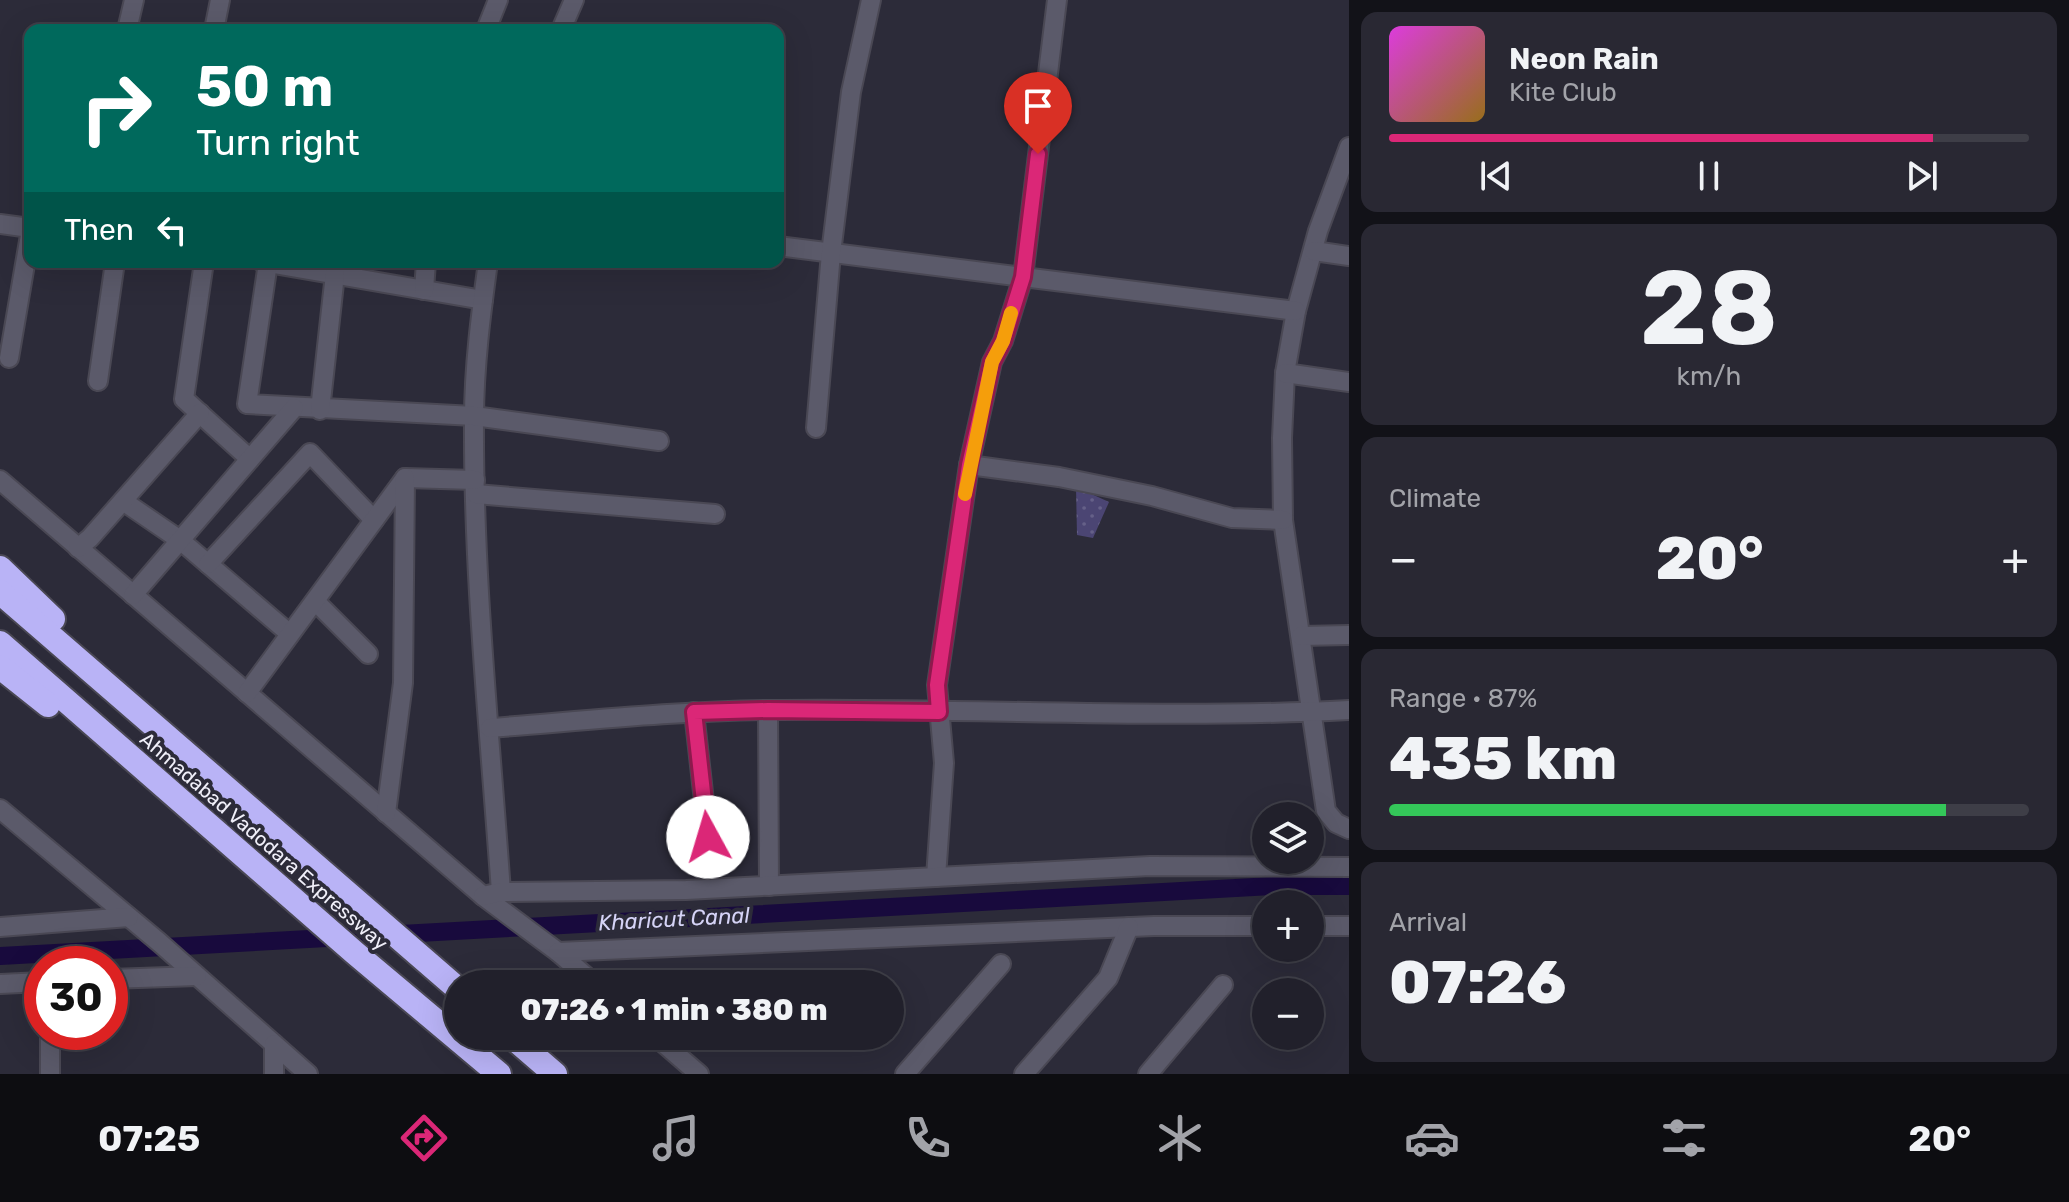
<!DOCTYPE html>
<meta charset="utf-8">
<style>
body{margin:0;font-family:Rubik,sans-serif;background:#292833;color:#f1f3f6;height:100vh;display:flex;flex-direction:column;font-size:30px;white-space:nowrap}
*{box-sizing:border-box;margin:0}
p{font-size:26px;color:#a2a3a9}
.icon{flex:none;width:44px;height:44px;fill:none;stroke:currentColor;stroke-width:2;stroke-linecap:round;stroke-linejoin:round}
.map{position:relative;flex:1;overflow:hidden}
.side{display:flex;flex-direction:column;gap:12px;padding:12px;background:#121218;width:720px}
.side>*{flex:none}
.banner{position:absolute;left:24px;top:24px;width:760px;height:244px;border-radius:16px;box-shadow:0 8px 32px #0002,0 0 0 2px #3e3e47;background:#00695c;color:#fff;overflow:hidden}
.controls{position:absolute;left:1252px;top:802px;display:grid;gap:16px}
.controls a{display:grid;place-items:center;width:72px;height:72px;border-radius:50%;background:#21202b;box-shadow:0 8px 32px #0002,0 0 0 2px #3e3e47;font-size:40px}
.speed{position:absolute;left:24px;top:946px;display:flex;gap:16px;font-size:40px;font-weight:700;text-align:center}
.speed>*{display:grid;place-content:center;width:104px;height:104px;border-radius:50%;background:#21202b;box-shadow:0 8px 32px #0002,0 0 0 2px #3e3e47;line-height:1}
.speed .limit{border:12px solid #d22;background:#fff;color:#111}
.pin{position:absolute;display:grid;place-items:center;width:68px;height:68px;color:#fff;margin:-82px -34px;border-radius:50% 50% 50% 0;rotate:-45deg;box-shadow:0 0 8px #0007}
.pin .icon{rotate:45deg}
.me{position:absolute;width:88px;margin:-44px;rotate:354deg;stroke-linejoin:round;filter:drop-shadow(0 0 6px #0008)}
.turn{display:flex;align-items:center;gap:28px;height:168px;padding:0 40px;font-size:36px}
.turn .icon{width:104px;height:104px;stroke-width:2.5}
.turn b{display:block;font-size:56px;line-height:68px}
.then{display:flex;align-items:center;height:76px;padding:0 40px;background:#0003;gap:16px;font-size:30px}
.big{font-size:60px;font-weight:800;line-height:1.1}
.side .tile{flex:1;display:flex;flex-direction:column;justify-content:center;gap:12px;min-width:0;padding:0 28px;border-radius:16px;background:#292833}
.side .dial{align-items:center;gap:0}
.dial b{font-size:104px;line-height:1}
.song{display:flex;align-items:center;gap:24px}
.cover{width:96px;height:96px;border-radius:12px;background:linear-gradient(135deg,hsl(300 70% 55%),hsl(40 70% 35%))}
.played{height:8px;border-radius:4px;background:linear-gradient(90deg,#db2777 85%,#3e3e47 85%)}
.keys{display:flex;justify-content:space-around;direction:ltr}
.heat{display:flex;justify-content:space-between;align-items:center;font-size:44px;direction:ltr}
.charge{height:12px;border-radius:6px;background:linear-gradient(90deg,#34c759 87%,#3e3e47 0)}
.trip{position:absolute;left:444px;top:970px;width:460px;height:80px;border-radius:40px;background:#21202b;box-shadow:0 8px 32px #0002,0 0 0 2px #3e3e47;font-weight:800;line-height:80px;text-align:center}
.menu{display:flex;height:128px;justify-content:space-around;align-items:center;background:#0d0d11;color:#a2a3a9}
.menu .icon{width:56px;height:56px}
.menu .active{color:#db2777}
.menu b{font-size:36px;color:#f1f3f6}
main{display:flex;flex:1;min-height:0}
.map>svg:first-child{display:block}
</style>
<main>
<div class="map">
<svg width="1349" height="1074" viewBox="0 0 1349 1074">
<defs>
<pattern id="grass-dots" width="8" height="8" patternUnits="userSpaceOnUse" patternTransform="scale(2)"><rect width="8" height="8" fill="#4b4573"/><path d="M2 2h.1M6 6h.1" fill="none" stroke="#656088" stroke-width="1.8" stroke-linecap="round"/></pattern>
</defs>
<rect width="100%" height="100%" fill="#2c2b39"/>
<polygon fill="url(#grass-dots)" points="1076,487 1109,502 1093,538 1077,535"/>
<g fill="none" stroke-linecap="round" stroke-linejoin="round">
<polyline stroke="#180a3d" stroke-width="18" points="0,956 1273,886 1349,886"/>
<defs>
<g id="minor">
<polyline points="127,30 134,0"/>
<polyline points="214,30 220,0"/>
<polyline points="486,30 498,0"/>
<polyline points="561,30 574,0"/>
<polyline points="1349,147 1318,231 1296,311 1285,373 1282,438 1283,520 1326,811 1336,823 1349,829"/>
<polyline points="0,224 30,228"/>
<polyline points="778,246 1023,277 1057,0"/>
<polyline points="1314,251 1349,256"/>
<polyline points="204,262 184,399 250,459"/>
<polyline points="262,262 483,300"/>
<path d="M488,262c-7,51 -14,105 -14,157 -1,158 16,315 27,473"/>
<polyline points="268,263 247,404 474,416 659,441"/>
<polyline points="424,290 426,262"/>
<polyline points="9,358 30,235"/>
<polyline points="1285,373 1349,382"/>
<polyline points="98,381 115,262"/>
<polyline points="320,410 335,274"/>
<polyline points="816,428 831,253 851,92 871,0"/>
<polyline points="0,480 483,896 558,952 595,984"/>
<polyline points="476,494 715,514"/>
<polyline points="123,501 180,540 290,634"/>
<polyline points="1283,520 1232,518 1152,496 1059,477 969,465 992,362 1003,341 1023,277 1296,311"/>
<polyline points="78,548 90,538 200,413"/>
<polyline points="208,564 310,453 374,520"/>
<polyline points="133,595 294,408"/>
<polyline points="315,601 368,654"/>
<polyline points="1301,636 1349,635"/>
<polyline points="247,693 405,478 475,480"/>
<polyline points="768,710 769,886"/>
<polyline points="694,712 708,837"/>
<path d="M490,728c92,-7 185,-17 278,-18 193,-3 387,10 581,0"/>
<polyline points="0,809 160,943 308,1074"/>
<polyline points="386,813 403,683 405,478"/>
<polyline points="936,877 944,763 937,685 969,465"/>
<polyline points="483,896 501,892 686,890 1150,866 1349,867"/>
<polyline points="1310,926 1349,926"/>
<polyline points="0,927 129,917"/>
<polyline points="558,952 1154,926 1266,926"/>
<polyline points="110,979 197,976"/>
<polyline points="0,984 42,982"/>
<polyline points="50,1032 50,1074"/>
<polyline points="655,1036 699,1074"/>
<polyline points="274,1044 274,1074"/>
<polyline points="905,1074 1001,964"/>
<polyline points="1024,1074 1108,978 1129,927"/>
<polyline points="1148,1074 1223,985"/>
</g>
<g id="highway">
<polyline points="0,568 53,619"/>
<polyline points="0,592 458,989"/>
<polyline points="0,643 355,953 499,1074"/>
<polyline points="0,667 48,705"/>
<polyline points="511,1036 555,1074"/>
</g>
</defs>
<use href="#minor" stroke="#4a4854" stroke-width="22"/>
<use href="#highway" stroke="#4a4854" stroke-width="28"/>
<use href="#minor" stroke="#5b5a6a" stroke-width="18"/>
<use href="#highway" stroke="#b9b3f6" stroke-width="24"/>
</g>
<g fill="none" stroke-linecap="round" stroke-linejoin="round">
<defs>
<polyline id="route" points="708,837 694,712 768,710 939,712 937,685 969,465 992,362 1003,341 1023,277 1038,154"/>
</defs>
<use href="#route" stroke="#8e194d" stroke-width="20"/>
<use href="#route" stroke="#db2777" stroke-width="14"/>
<polyline stroke="#f59e0b" stroke-width="14" points="965,494 992,362 1003,341 1011,313"/>
</g>
<g text-anchor="middle" dominant-baseline="central" stroke-width="8" stroke-linejoin="round" paint-order="stroke">
<g font-size="20" fill="#f0eff9" stroke="#2c2b39">
<text transform="translate(264 841) rotate(41)">Ahmadabad Vadodara Expressway</text>
</g>
<g font-size="22" font-style="italic" fill="#d5d3f6" stroke="#2c2b39">
<text transform="translate(674 919) rotate(-3)">Kharicut Canal</text>
</g>
</g>
</svg>
<div class="controls">
<a><svg class="icon" aria-label="layers" viewBox="0 0 24 24"><path d="M12 4l9 5-9 5-9-5zM3 14l9 5 9-5"/></svg></a>
<a>+</a>
<a>−</a>
</div>
<div class="speed"><div class="limit">30</div></div>
<div class="pin" style="left:1038px;top:154px;background:#d93025"><svg class="icon" aria-label="arrive" viewBox="0 0 24 24"><path d="M6 21V4h12l-3 4 3 4H6"/></svg></div>
<svg class="me" style="left:708px;top:837px" viewBox="-20 -20 40 40"><circle r="19" fill="#fff"/><path d="M0-13L10 11 0 6-10 11z" fill="#db2777"/></svg>
<div class="trip">07:26 · 1 min · 380 m</div>
<div class="banner">
<div class="turn"><svg class="icon" aria-label="right" viewBox="0 0 24 24"><path d="M7 20v-9h11M14 6l5 5-5 5"/></svg><div><b>50 m</b>Turn right</div></div>
<div class="then">Then<svg class="icon" aria-label="left" viewBox="0 0 24 24"><path d="M17 20v-9H6M10 6l-5 5 5 5"/></svg></div>
</div>
</div>
<section class="side">
<div class="tile">
<div class="song"><i class="cover"></i><div><b>Neon Rain</b><p>Kite Club</p></div></div>
<div class="played"></div>
<div class="keys"><svg class="icon" aria-label="previous" viewBox="0 0 24 24"><path d="M18 5L8 12l10 7zM5 5v14"/></svg><svg class="icon" aria-label="pause" viewBox="0 0 24 24"><path d="M8 5v14M16 5v14"/></svg><svg class="icon" aria-label="next" viewBox="0 0 24 24"><path d="M6 5l10 7-10 7zM19 5v14"/></svg></div>
</div>
<div class="tile dial"><b>28</b><p>km/h</p></div>
<div class="tile"><p>Climate</p>
<div class="heat"><a>−</a><b class="big">20°</b><a>+</a></div>
</div>
<div class="tile"><p>Range · 87%</p><b class="big">435 km</b><div class="charge"></div></div>
<div class="tile"><p>Arrival</p><b class="big">07:26</b></div>
</section>
</main>
<nav class="menu">
<b>07:25</b>
<svg class="icon active" aria-label="directions" viewBox="0 0 24 24"><path d="M12 3l9 9-9 9-9-9zM9 14v-3h6M13 9l2 2-2 2"/></svg>
<svg class="icon" aria-label="music" viewBox="0 0 24 24"><path d="M9 18V5l10-2v13"/><circle cx="6" cy="18" r="3"/><circle cx="16" cy="16" r="3"/></svg>
<svg class="icon" aria-label="phone" viewBox="0 0 24 24"><path d="M5 4h4l2 5-3 2q2 4 5 5l2-3 5 2v4C11 20 4 13 5 4z"/></svg>
<svg class="icon" aria-label="climate" viewBox="0 0 24 24"><path d="M12 3v18M4 7l16 10M4 17L20 7"/></svg>
<svg class="icon" aria-label="car" viewBox="0 0 24 24"><path d="M5 17H2v-5l4-1 3-4h7l3 4 3 1v5h-3M9 17h6M6 11h13"/><circle cx="7" cy="17" r="2"/><circle cx="17" cy="17" r="2"/></svg>
<svg class="icon" aria-label="filters" viewBox="0 0 24 24"><path d="M4 7h16M4 17h16"/><circle cx="9" cy="7" r="2"/><circle cx="15" cy="17" r="2"/></svg>
<b>20°</b>
</nav>
